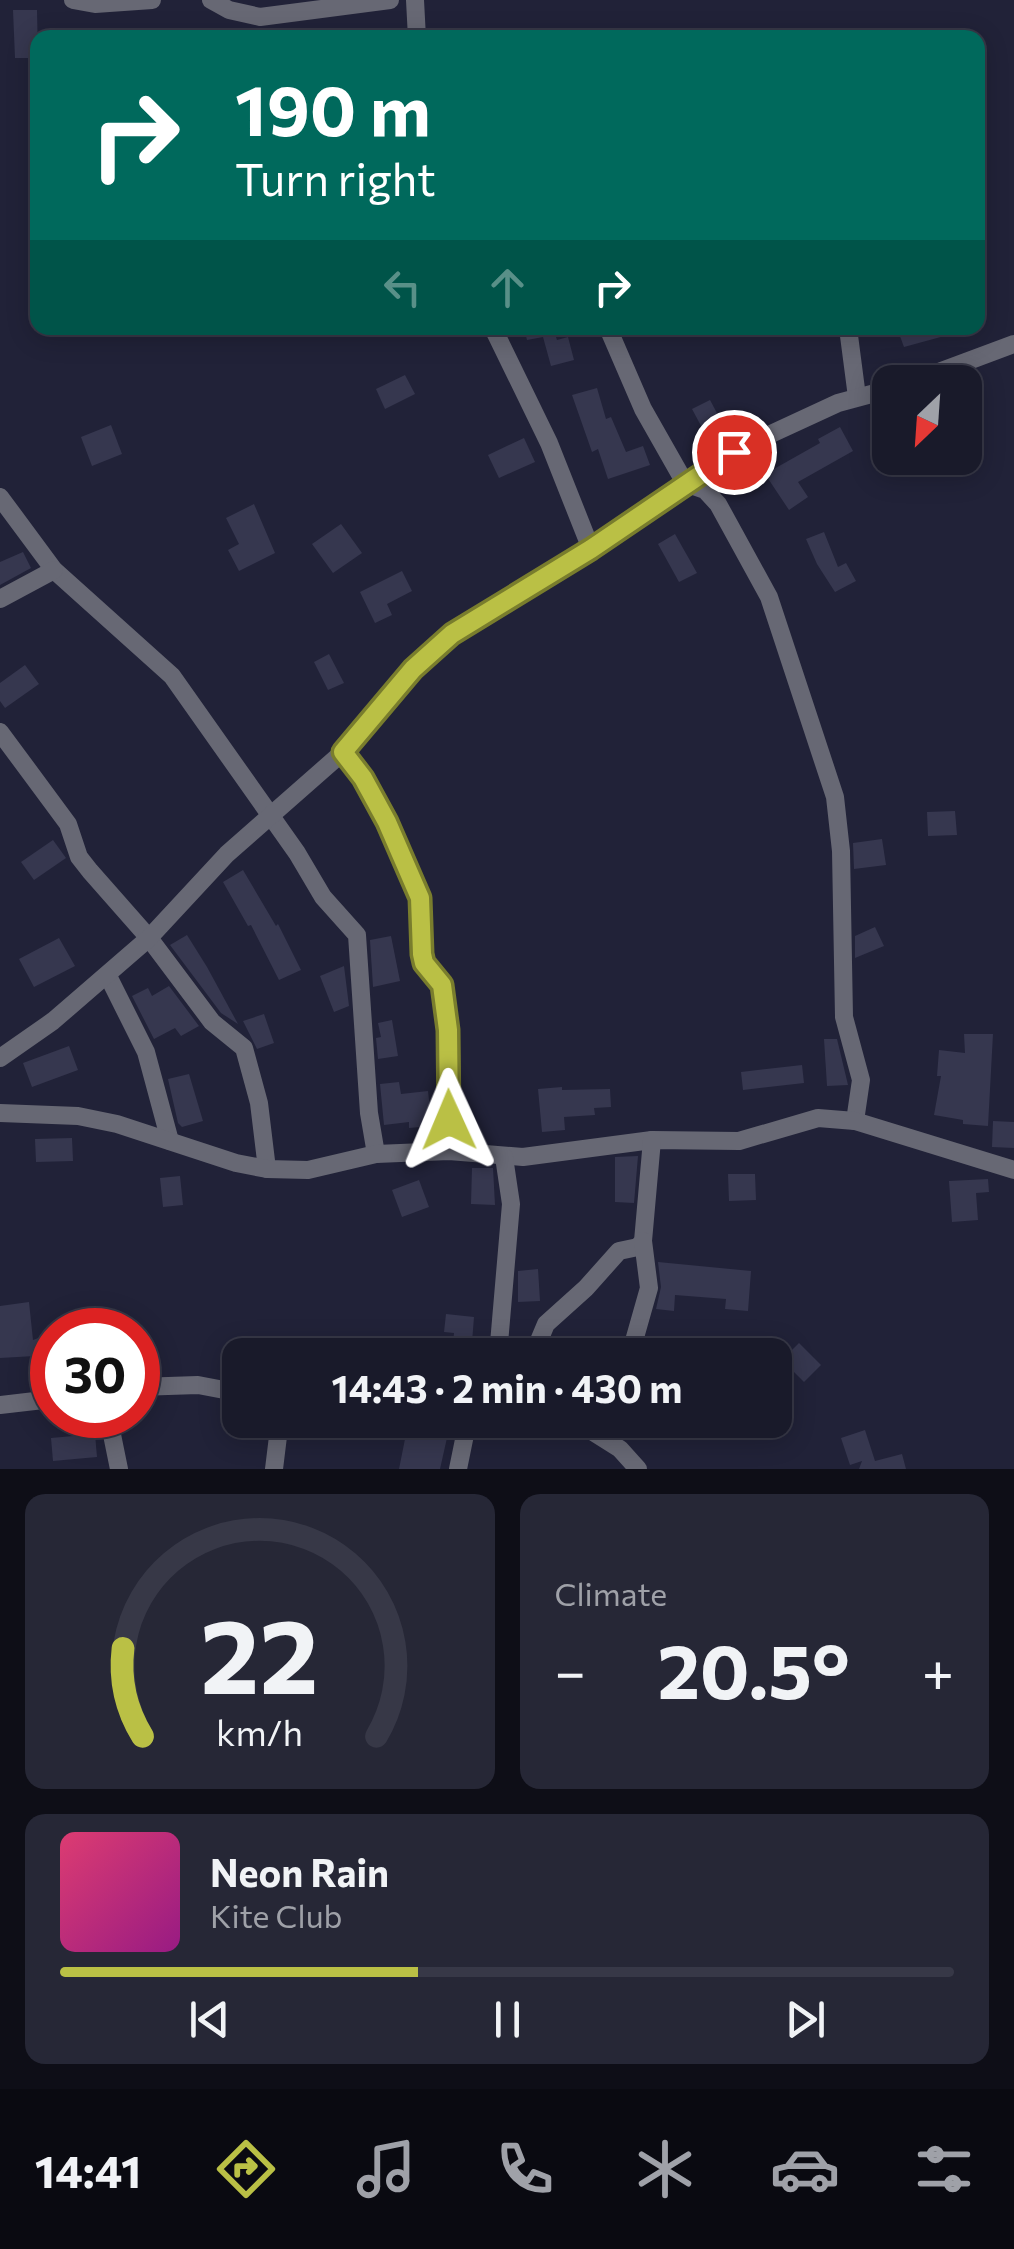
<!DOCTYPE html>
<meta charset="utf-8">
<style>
body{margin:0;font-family:Commissioner,sans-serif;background:#262736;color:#f1f3f6;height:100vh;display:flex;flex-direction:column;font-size:38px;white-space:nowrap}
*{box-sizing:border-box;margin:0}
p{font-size:32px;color:#9fa1a8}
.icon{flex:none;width:55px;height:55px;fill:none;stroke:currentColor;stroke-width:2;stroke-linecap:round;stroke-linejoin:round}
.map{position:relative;height:1469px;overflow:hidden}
.details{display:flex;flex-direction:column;gap:25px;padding:25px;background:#0e0e17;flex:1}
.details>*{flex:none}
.guide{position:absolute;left:30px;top:30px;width:955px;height:305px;border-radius:20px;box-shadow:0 5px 25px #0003,0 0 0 2px #373847;background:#00695c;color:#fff;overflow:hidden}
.needle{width:65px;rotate:205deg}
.buttons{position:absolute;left:872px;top:365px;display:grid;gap:20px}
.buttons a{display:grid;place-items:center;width:110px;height:110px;border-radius:20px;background:#191a2a;box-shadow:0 5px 25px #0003,0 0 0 2px #373847;font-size:50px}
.speed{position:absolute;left:30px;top:1308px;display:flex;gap:20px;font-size:50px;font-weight:700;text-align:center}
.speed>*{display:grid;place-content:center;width:130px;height:130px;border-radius:50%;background:#191a2a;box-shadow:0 5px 25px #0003,0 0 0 2px #373847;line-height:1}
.speed .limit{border:15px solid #d22;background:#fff;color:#111}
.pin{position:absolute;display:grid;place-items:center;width:85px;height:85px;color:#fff;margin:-42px;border:5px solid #fff;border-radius:50%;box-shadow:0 2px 10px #0007}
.me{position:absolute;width:110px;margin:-55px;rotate:359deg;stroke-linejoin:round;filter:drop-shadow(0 0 8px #0008)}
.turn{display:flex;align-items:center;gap:35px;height:210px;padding:0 40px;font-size:45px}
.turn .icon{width:130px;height:130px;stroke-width:2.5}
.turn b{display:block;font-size:70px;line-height:85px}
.lanes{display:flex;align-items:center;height:95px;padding:0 40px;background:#0003;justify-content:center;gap:50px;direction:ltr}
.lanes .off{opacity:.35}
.big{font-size:75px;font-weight:700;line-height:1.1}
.details .card{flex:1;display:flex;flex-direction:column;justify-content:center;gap:15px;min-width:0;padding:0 35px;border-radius:20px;background:#262736}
.details .dial{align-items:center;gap:0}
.dial svg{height:260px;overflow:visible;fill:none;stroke:#373847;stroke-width:7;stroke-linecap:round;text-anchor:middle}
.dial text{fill:#f1f3f6;stroke:none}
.song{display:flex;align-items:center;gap:30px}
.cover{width:120px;height:120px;border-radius:15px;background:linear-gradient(135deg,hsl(340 70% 55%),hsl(310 70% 35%))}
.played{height:10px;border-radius:5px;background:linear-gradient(90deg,#bac045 40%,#373847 40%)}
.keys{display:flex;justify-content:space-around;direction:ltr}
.heat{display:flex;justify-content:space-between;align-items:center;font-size:55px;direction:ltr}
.details .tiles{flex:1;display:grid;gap:25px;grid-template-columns:1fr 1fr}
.card:last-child{grid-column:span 2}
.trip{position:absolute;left:222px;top:1338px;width:570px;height:100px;border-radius:20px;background:#191a2a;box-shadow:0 5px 25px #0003,0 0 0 2px #373847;font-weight:700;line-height:100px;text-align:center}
.dock{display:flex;height:160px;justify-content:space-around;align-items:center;background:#0a0a11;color:#9fa1a8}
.dock .icon{width:70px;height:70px}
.dock .current{color:#bac045}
.dock b{font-size:45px;color:#f1f3f6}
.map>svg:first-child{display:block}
</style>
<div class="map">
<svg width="1014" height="1469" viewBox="0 0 1014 1469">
<rect width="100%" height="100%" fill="#212238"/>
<g fill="#36374f">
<polygon points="13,10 37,10 38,58 15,58"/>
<polygon points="524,328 563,328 563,333 555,334 557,340 568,337 574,360 551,366 543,337 527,340"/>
<polygon points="897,328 959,328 959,332 904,347"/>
<polygon points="405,375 415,394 385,409 376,389"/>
<polygon points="597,388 606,419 611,417 626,452 643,446 650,465 608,479 598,449 592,452 572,395"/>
<polygon points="710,400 725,428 707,437 692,409"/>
<polygon points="111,425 122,454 92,466 81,437"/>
<polygon points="840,427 853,451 798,482 808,497 789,510 765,474 820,443 818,439"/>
<polygon points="524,438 535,462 499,478 488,455"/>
<polygon points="254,504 275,553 239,571 228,550 239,544 226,518"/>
<polygon points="341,524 362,553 333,573 312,544"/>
<polygon points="824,532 838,567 846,563 856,581 835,592 817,564 806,539"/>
<polygon points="675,534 697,573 679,582 658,544"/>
<polygon points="23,552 31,568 0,585 0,562"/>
<polygon points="402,571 412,591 387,604 392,615 375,623 360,592"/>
<polygon points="329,654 344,683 328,690 314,662"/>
<polygon points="25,665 39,684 5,708 0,701 0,683"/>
<polygon points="955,811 957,835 928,836 927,812"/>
<polygon points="882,839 886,865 854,869 853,843"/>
<polygon points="53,840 66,858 34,880 21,862"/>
<polygon points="243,870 276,926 278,924 301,970 279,980 251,925 248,926 223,882"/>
<polygon points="875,927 884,946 855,958 855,936"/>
<polygon points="187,935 207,967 238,1024 221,1013 170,945"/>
<polygon points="391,936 400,981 373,987 370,940"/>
<polygon points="59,938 75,966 34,987 19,959"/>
<polygon points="344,966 349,1006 334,1012 320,976"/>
<polygon points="169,986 199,1026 181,1036 175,1028 154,1039 132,996 148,988 152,996"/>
<polygon points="264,1014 274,1043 257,1049 243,1021"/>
<polygon points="392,1020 398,1056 378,1059 376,1038 381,1037 378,1023"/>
<polygon points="964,1034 993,1034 988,1126 963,1124 963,1120 934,1115 941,1076 937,1076 939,1050 965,1053"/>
<polygon points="824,1039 837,1039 848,1085 827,1086"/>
<polygon points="69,1046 78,1070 32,1087 23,1063"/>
<polygon points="802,1065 804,1083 743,1090 741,1072"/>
<polygon points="189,1074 203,1121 182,1127 178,1123 168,1079"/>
<polygon points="399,1082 401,1094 428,1091 432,1126 409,1128 409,1122 384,1125 380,1084"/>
<polygon points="562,1087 562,1090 610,1089 611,1107 594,1108 595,1115 564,1117 565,1130 542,1132 538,1089"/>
<polygon points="993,1121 1014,1122 1014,1148 992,1147"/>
<polygon points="72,1138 73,1161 36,1162 35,1139"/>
<polygon points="638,1156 634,1203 615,1202 615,1157"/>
<polygon points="472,1168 493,1168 495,1205 471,1204"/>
<polygon points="728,1174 755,1174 756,1200 729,1201"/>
<polygon points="180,1176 183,1205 163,1207 160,1178"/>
<polygon points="988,1179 989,1192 976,1193 978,1220 952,1222 949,1181"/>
<polygon points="419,1180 429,1207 402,1217 392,1190"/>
<polygon points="658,1262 751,1271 748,1311 725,1309 726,1299 675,1295 674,1311 656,1309 661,1287"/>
<polygon points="538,1269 540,1301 518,1302 518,1271"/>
<polygon points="29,1302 33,1340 52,1333 52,1355 0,1358 0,1306"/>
<polygon points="446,1314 474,1317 471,1355 452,1355 454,1333 444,1332"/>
<polygon points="799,1343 821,1365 804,1382 782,1360"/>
<polygon points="429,1420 451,1420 440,1469 399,1469 406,1434 426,1438"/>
<polygon points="865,1430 875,1461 902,1454 906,1469 859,1469 862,1461 850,1465 841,1438"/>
<polygon points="95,1434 97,1457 53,1461 51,1438"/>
</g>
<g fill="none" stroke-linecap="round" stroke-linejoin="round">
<g stroke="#676874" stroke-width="18">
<polyline points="73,0 95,4 152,0"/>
<polyline points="211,0 229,10 260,17 390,0"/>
<polyline points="415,0 417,38"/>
<polyline points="493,328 549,443 591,549"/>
<polyline points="608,328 643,409 685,483 705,490 718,504 769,597 835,797 841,851 844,1017 861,1080 855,1121"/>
<polyline points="848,328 857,397"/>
<polyline points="912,382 1014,344"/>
<polyline points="0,497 54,570 172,676 297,853 323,897 357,935 369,1113 376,1154"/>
<polyline points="0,599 54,570"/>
<polyline points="0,732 68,824 79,857 90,871 149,938 212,1022 244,1048 259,1103 267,1169"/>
<polyline points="343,752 363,778 387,822 420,898 422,954 424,963 442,985 448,1029 449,1151"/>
<polyline points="108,976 146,1052 170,1141"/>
<polyline points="0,1058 53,1021 149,938 227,854 343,752 413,669 452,634 591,549 734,451 838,403 890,389"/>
<polyline points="0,1113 78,1116 117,1124 236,1163 267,1169 308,1170 376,1154 449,1151 523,1157 652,1140 739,1141 818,1118 855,1121 1014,1170"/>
<polyline points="498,1355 511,1204 504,1157"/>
<polyline points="533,1355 546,1324 586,1288 619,1251 638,1247 643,1241 652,1140"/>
<polyline points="630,1355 649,1288 643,1241"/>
<polyline points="138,1387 198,1385 240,1393"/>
<polyline points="0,1405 52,1399"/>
<polyline points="108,1415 119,1469"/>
<polyline points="574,1420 620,1449 638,1469"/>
<polyline points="605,1438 615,1420"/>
<polyline points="274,1469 280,1420"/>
<polyline points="458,1469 468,1420"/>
</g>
</g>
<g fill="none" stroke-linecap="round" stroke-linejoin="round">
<defs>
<polyline id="route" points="449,1120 448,1030 442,985 424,963 422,954 420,898 387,822 363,778 343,752 413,669 452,634 591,549 734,452"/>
</defs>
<use href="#route" stroke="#797d2d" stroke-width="25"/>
<use href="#route" stroke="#bac045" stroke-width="18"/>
</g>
</svg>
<div class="buttons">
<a><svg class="needle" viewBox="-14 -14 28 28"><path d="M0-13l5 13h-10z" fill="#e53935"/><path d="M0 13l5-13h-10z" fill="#9fa1a8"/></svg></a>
</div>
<div class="speed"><div class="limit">30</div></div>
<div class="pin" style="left:734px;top:452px;background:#d93025"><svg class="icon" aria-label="arrive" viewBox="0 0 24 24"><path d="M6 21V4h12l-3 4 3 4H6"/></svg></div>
<svg class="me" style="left:449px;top:1120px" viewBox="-20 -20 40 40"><path d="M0-17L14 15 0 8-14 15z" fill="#bac045" stroke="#fff" stroke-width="4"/></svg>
<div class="trip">14:43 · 2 min · 430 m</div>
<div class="guide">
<div class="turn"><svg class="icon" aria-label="right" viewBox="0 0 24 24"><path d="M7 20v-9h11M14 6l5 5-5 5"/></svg><div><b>190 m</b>Turn right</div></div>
<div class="lanes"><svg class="icon off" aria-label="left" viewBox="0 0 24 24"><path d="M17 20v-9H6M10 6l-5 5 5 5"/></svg><svg class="icon off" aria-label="ahead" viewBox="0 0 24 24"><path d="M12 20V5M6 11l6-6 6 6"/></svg><svg class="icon" aria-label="right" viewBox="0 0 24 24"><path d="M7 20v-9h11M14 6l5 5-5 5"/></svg></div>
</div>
</div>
<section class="details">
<div class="tiles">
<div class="card dial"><svg viewBox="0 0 100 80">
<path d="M14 69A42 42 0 1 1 86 69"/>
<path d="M14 69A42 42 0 0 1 8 42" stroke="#bac045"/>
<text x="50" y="56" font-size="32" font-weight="700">22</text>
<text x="50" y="72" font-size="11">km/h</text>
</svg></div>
<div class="card"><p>Climate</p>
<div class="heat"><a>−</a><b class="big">20.5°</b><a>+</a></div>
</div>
<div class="card">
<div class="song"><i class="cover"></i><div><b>Neon Rain</b><p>Kite Club</p></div></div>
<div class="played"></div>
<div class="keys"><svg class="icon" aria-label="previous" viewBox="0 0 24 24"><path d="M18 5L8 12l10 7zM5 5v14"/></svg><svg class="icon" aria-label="pause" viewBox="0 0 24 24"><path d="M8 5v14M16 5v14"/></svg><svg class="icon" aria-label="next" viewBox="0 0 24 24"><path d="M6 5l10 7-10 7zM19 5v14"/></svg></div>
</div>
</div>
</section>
<nav class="dock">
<b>14:41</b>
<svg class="icon current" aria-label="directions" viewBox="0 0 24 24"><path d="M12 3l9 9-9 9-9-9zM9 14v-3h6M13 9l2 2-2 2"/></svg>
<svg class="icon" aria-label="music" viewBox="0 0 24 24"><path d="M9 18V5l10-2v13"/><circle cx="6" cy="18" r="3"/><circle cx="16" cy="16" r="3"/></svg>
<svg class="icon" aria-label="phone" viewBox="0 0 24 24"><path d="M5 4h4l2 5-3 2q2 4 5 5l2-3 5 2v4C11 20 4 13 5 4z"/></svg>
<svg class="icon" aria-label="climate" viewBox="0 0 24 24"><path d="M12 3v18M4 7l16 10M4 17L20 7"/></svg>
<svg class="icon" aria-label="car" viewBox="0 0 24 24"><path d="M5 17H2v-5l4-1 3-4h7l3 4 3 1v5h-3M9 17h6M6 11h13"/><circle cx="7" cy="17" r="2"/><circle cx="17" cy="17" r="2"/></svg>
<svg class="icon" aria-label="filters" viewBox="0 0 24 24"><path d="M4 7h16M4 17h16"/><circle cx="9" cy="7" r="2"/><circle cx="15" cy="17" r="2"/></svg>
</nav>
